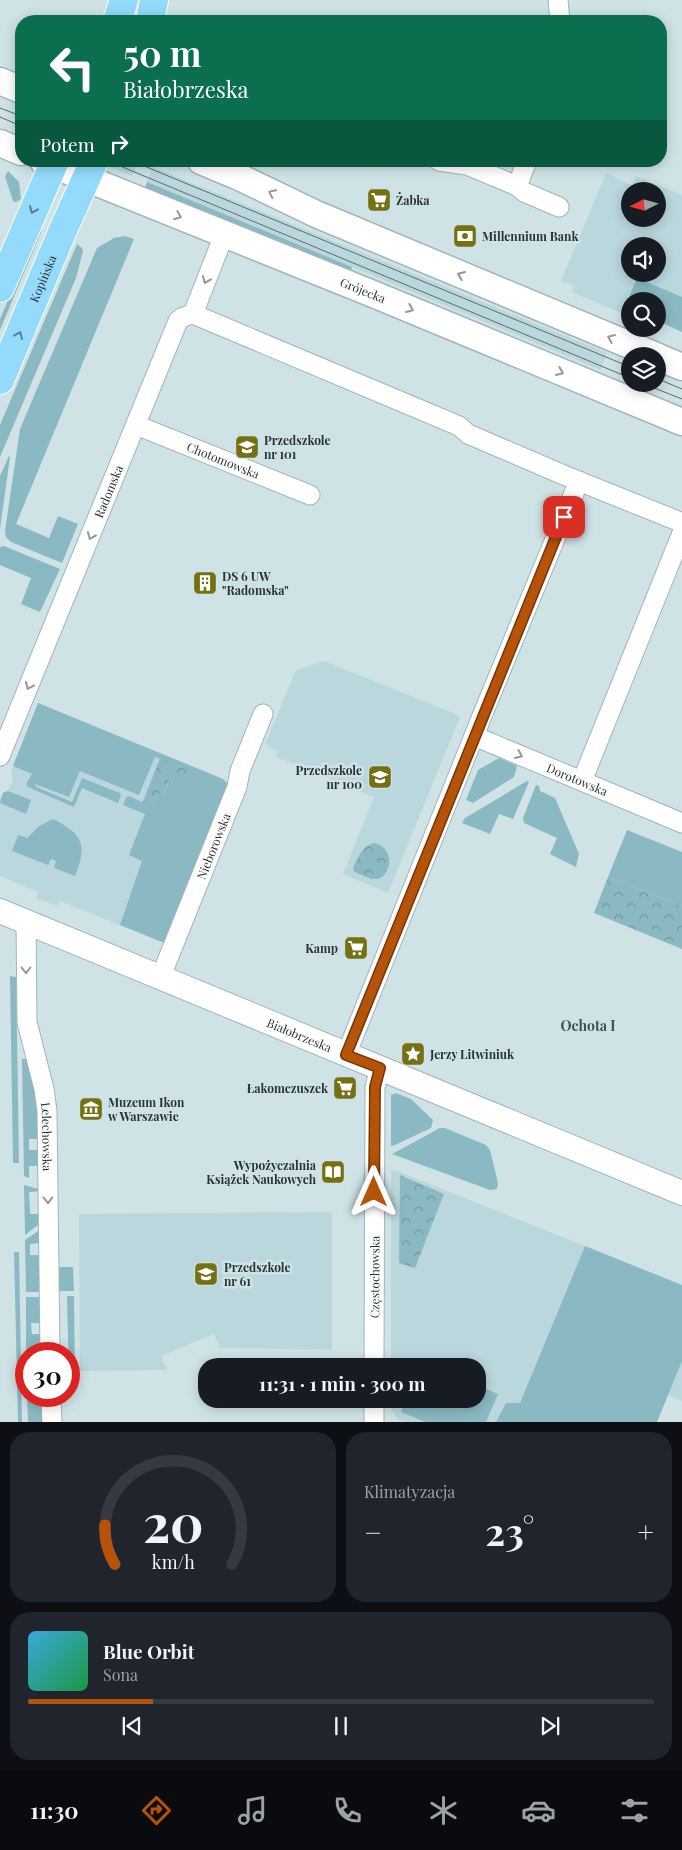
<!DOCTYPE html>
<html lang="pl">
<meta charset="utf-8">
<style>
body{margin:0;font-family:"Playfair Display",serif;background:#20242c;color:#f1f3f6;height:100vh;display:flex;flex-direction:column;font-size:19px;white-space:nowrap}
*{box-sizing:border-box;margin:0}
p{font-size:16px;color:#9ea1a6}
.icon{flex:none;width:28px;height:28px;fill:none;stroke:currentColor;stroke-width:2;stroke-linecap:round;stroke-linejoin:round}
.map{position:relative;height:1422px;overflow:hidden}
.side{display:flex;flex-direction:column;gap:10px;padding:10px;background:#0d0f14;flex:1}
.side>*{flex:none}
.guide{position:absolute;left:15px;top:15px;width:652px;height:152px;border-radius:20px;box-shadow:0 2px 12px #0003;background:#0b6e4f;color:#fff;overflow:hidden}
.needle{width:32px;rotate:264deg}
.tools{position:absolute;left:621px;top:182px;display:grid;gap:10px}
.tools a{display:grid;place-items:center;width:45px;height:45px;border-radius:50%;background:#171b24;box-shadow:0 2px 12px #0003;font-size:25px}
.speed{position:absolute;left:15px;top:1342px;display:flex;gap:10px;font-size:25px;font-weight:700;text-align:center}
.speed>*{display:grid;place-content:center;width:65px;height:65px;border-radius:50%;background:#171b24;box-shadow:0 2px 12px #0003;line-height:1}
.speed .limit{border:8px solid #d22;background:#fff;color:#111}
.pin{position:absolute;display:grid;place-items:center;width:42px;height:42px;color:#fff;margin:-21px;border-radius:10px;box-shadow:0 2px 8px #0006}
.me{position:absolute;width:55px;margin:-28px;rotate:0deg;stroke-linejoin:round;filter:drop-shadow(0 0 4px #0008)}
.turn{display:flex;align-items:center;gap:18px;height:105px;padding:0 25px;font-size:22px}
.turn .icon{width:65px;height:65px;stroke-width:2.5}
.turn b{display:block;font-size:35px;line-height:42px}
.then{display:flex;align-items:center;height:48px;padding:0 25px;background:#0003;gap:10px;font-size:19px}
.big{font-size:38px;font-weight:700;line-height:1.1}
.side .tile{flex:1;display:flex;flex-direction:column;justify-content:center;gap:8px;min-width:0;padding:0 18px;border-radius:20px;background:#20242c}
.side .dial{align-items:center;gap:0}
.dial svg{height:130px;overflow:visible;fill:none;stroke:#363941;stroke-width:7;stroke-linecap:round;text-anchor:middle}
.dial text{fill:#f1f3f6;stroke:none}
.song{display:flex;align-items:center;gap:15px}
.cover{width:60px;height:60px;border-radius:8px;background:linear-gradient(135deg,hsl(200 70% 55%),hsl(140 70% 35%))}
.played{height:5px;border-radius:2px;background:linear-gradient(90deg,#b45309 20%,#363941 20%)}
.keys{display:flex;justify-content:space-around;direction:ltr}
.heat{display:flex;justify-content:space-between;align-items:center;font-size:28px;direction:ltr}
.side .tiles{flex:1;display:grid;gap:10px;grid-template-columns:1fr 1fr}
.tile:last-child{grid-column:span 2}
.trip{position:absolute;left:198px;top:1358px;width:288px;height:50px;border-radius:20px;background:#171b24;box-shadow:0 2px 12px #0003;font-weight:700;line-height:50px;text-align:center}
.tabs{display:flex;height:80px;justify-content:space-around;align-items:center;background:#090b0e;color:#9ea1a6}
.tabs .icon{width:35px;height:35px}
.tabs .active{color:#b45309}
.tabs b{font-size:22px;color:#f1f3f6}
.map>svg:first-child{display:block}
</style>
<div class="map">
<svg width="682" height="1423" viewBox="0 0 682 1423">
<defs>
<pattern id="park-crowns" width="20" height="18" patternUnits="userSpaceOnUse" patternTransform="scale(1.25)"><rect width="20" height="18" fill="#8ab9c3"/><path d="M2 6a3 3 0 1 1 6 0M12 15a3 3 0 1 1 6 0" fill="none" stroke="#71979f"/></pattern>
</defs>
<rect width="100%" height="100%" fill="#cfe3e7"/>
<g fill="#bad7dd" fill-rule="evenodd">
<polygon points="114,161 138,161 132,176 112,168"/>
<polygon points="153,167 607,353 601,370 147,182"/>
<path d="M606,173l26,12 4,-9 46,19v137l-24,-11v-20h-28v9l-5,-3 -2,4 -4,1 -47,-20 2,-6 -13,-5zM630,191h28v28h-28zM630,246h28v28h-28z"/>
<polygon points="324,661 458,715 460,717 388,893 343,874 374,797 276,757 278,751 268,747 266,742 296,670"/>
<polygon points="38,703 223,779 228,784 167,944 60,901 58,906 36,898 38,892 0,876 0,800 3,793 8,791 13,779 11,773"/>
<polygon points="391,1170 397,1171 585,1246 520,1403 506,1403 496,1422 404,1422 397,1419 391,1409 391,1399 476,1399 476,1366 391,1366"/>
<polygon points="332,1212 332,1350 220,1348 214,1334 161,1356 167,1370 80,1371 79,1214"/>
<polygon points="682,1361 682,1401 668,1395"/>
</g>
<g fill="#8ab9c3">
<polygon points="8,171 19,182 21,199 16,202 13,201 5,177"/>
<polygon points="147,182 352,267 351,270 144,190"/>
<polygon points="38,229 42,230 0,330 0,319"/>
<polygon points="125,236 134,239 16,524 49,538 58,516 78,524 62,563 11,542 6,537 5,531 20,429 97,248 114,238"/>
<polygon points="77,244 82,248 83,251 76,278 0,457 0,425"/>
<polygon points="637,278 682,297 682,332 658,321 658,301 630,301 630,310 625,307"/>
<polygon points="9,456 10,457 0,529 0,476"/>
<polygon points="4,546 60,569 40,612 21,604 31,578 0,565 0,547"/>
<polygon points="38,703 223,779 228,784 228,791 167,944 120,925 142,861 129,855 145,814 123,805 126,798 129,796 142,802 144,799 155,803 159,793 164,794 171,776 193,772 155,757 139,795 80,771 69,797 35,784 36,787 72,802 82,778 120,793 121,795 118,803 82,788 74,807 28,787 26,784 32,774 13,766"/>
<polygon points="499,758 517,766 514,777 473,803 466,800 478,770"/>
<polygon points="527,781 529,782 513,819 499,814 490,834 462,823 465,818"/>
<polygon points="536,785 539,786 540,791 555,798 579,854 576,867 550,854 557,838 524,823 523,818"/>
<polygon points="8,791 31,800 26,814 0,803 3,793"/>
<path d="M53,819c30,15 35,26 22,57l-21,-8 2,-7 -5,-2 -3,6 -36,-14 6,-16 9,3 12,-12z"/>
<polygon points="627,830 682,852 682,906 608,877"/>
<polygon points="10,976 16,977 19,1163 13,1163"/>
<polygon points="22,1059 28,1059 38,1097 39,1139 29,1139 29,1150 40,1150 40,1166 29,1166 29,1178 24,1176"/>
<polygon points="396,1093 411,1099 433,1120 431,1128 395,1145 391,1146 391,1095"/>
<polygon points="440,1128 445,1128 486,1145 490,1150 498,1183 497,1189 490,1190 392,1154"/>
<polygon points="24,1185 42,1190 42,1191 29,1192 30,1214 42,1214 42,1222 25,1235"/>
<polygon points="41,1229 41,1243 30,1244 30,1255 41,1255 42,1292 26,1292 25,1240"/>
<polygon points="585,1246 682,1285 682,1361 657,1422 496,1422 506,1403 520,1403"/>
<polygon points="14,1252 19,1252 22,1423 18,1422"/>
<polygon points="60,1267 73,1267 74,1291 57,1291 58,1270"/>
<polygon points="67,1296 74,1296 75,1386 69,1386"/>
<polygon points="26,1297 42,1297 42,1323 31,1323 32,1334 43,1334 43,1354 26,1354"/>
<polygon points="476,1385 498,1394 486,1422 425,1422 401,1412 406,1399 476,1399"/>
<polygon points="27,1396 43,1396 44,1422 28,1422"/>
</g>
<g fill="url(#park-crowns)">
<polygon points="160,758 194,772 189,784 171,776 163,795 159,793 155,803 144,799"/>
<path d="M375,843c23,7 14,35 2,36 -7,1 -16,-5 -23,-7l-1,-4c5,-10 9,-23 22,-25z"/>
<polygon points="608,877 682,906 682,949 594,913"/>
<polygon points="400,1175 444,1194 415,1268 399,1263"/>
</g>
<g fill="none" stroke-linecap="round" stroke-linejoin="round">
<defs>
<g id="minor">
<polyline points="558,0 560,21"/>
<polyline points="439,161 467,165 517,186 527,161"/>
<polyline points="517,186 524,192 559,207"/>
<polyline points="193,314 459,426 468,434 566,476 678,521 682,525"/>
<path id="s1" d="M136,425l174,70"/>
<path id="s2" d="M474,736l208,87"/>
<path id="s3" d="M0,756l178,-435 5,-4 10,-3 31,-79"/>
<polyline points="582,781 682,533"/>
<path id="s4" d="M26,921l1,101 17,67 3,22 3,243"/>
<path id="s5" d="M161,976l76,-189 3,-16 23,-57"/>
<polyline points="346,1055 484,711 579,481"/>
<path id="s6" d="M374,1366l1,-279 5,-19"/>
<polyline points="51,1396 52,1423"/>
<polyline points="374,1399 374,1423"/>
</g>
<g id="tertiary">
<path id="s7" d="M0,911l682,282"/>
</g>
<g id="secondary">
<polyline points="0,81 21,90"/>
<polyline points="0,143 21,152"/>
<path id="s8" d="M43,161l330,133 309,128"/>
<polyline points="201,161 237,176 316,214 656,356"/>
<polyline points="658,357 682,367"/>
</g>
<g id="primary">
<polyline points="117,21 124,0"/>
<polyline points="150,21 154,0"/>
<polyline points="0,288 55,161"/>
<path id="s9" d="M0,380l63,-150 31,-69"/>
</g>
</defs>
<use href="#minor" stroke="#a2b5b9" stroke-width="21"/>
<use href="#tertiary" stroke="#a2b5b9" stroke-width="26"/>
<use href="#secondary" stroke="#a2b5b9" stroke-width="29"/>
<use href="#primary" stroke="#fff" stroke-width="30"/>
<use href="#minor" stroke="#fff" stroke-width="19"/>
<use href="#tertiary" stroke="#fff" stroke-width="24"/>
<use href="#secondary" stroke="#fff" stroke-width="26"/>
<use href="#primary" stroke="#94dafb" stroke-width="28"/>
<g stroke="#5f6b6d" stroke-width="1">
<polyline points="0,108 21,116"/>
<polyline points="0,117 21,126"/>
<polyline points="108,161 630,378"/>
<polyline points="132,161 630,367"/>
<polyline points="658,379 682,389"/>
<polyline points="644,384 682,399"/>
</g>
</g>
<defs><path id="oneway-chevron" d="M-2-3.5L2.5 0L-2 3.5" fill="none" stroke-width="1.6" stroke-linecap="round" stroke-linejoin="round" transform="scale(1.25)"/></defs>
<g stroke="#949899">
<use href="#oneway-chevron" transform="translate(272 193) rotate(-154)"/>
<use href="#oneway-chevron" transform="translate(178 216) rotate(22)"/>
<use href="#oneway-chevron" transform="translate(461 275) rotate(-157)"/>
<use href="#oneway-chevron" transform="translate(206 280) rotate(112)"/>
<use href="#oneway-chevron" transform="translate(410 309) rotate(23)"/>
<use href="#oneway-chevron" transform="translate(611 338) rotate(-157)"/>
<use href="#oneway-chevron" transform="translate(560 372) rotate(23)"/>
<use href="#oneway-chevron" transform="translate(91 536) rotate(112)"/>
<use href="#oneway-chevron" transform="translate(29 686) rotate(113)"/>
<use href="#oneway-chevron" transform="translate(519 755) rotate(23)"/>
<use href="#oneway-chevron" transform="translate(26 970) rotate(90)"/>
<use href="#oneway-chevron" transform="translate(48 1200) rotate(89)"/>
</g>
<g stroke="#5a7e8d">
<use href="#oneway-chevron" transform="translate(33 210) rotate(113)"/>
<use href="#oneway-chevron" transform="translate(19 335) rotate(-67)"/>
</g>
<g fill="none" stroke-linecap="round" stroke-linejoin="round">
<defs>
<polyline id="route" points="374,1192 375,1087 380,1068 346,1055 564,517"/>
</defs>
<use href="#route" stroke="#753606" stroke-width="12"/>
<use href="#route" stroke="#b45309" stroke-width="9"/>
</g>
<defs>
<symbol id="supermarket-square" viewBox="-11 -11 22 22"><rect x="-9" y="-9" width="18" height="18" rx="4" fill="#757011" stroke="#cfe3e7"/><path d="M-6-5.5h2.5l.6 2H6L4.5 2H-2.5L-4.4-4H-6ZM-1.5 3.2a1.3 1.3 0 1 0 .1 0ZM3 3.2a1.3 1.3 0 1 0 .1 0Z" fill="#fff"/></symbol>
<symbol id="bank-square" viewBox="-11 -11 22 22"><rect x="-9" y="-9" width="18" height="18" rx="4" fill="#757011" stroke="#cfe3e7"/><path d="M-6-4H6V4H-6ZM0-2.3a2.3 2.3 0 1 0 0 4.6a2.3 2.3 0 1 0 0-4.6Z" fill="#fff"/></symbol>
<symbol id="school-square" viewBox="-11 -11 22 22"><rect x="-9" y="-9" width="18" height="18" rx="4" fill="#757011" stroke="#cfe3e7"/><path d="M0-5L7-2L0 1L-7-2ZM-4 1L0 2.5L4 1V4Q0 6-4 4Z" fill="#fff"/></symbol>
<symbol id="building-square" viewBox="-11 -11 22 22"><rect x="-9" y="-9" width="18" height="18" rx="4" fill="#757011" stroke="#cfe3e7"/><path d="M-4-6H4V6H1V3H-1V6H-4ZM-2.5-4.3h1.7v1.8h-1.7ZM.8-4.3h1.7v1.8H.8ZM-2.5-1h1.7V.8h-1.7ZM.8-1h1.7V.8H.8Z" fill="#fff"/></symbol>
<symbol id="sight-square" viewBox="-11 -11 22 22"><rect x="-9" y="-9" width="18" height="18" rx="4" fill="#757011" stroke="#cfe3e7"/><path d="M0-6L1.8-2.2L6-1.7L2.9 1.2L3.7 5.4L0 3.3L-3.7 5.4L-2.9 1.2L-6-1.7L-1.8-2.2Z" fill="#fff"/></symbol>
<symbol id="museum-square" viewBox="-11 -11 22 22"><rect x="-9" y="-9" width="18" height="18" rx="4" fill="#757011" stroke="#cfe3e7"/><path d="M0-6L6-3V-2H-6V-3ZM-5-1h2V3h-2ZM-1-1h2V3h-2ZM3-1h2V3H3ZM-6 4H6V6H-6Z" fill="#fff"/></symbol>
<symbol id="library-square" viewBox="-11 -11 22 22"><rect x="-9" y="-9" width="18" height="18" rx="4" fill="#757011" stroke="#cfe3e7"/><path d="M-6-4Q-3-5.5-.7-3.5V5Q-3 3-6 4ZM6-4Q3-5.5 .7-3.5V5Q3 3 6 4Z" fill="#fff"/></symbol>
</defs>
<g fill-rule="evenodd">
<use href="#supermarket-square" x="365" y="186" width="28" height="28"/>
<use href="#bank-square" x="451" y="222" width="28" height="28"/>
<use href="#school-square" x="233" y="433" width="28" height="28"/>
<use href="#building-square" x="191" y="569" width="28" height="28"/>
<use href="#school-square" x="366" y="763" width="28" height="28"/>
<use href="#supermarket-square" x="342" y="934" width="28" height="28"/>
<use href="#sight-square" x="399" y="1040" width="28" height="28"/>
<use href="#supermarket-square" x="331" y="1074" width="28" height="28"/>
<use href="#museum-square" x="77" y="1095" width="28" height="28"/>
<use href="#library-square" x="319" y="1158" width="28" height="28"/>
<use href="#school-square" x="192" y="1260" width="28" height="28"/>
</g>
<g text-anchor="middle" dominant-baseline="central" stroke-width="5" stroke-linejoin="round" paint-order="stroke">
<g font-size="12" font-weight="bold" fill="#2a3233" stroke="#cfe3e7" text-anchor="start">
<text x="396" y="200">Żabka</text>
<text x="482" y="236">Millennium Bank</text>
<text x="264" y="440">Przedszkole<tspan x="264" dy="14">nr 101</tspan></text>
<text x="222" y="576">DS 6 UW<tspan x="222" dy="14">"Radomska"</tspan></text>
<text x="362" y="770" text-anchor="end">Przedszkole<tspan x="362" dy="14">nr 100</tspan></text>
<text x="338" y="948" text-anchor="end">Kamp</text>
<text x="430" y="1054">Jerzy Litwiniuk</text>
<text x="328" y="1088" text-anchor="end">Łakomczuszek</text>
<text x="108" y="1102">Muzeum Ikon<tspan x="108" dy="14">w Warszawie</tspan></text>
<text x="316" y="1165" text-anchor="end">Wypożyczalnia<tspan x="316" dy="14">Książek Naukowych</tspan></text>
<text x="224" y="1267">Przedszkole<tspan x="224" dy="14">nr 61</tspan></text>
</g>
<g font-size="12" fill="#2a3233" stroke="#cfe3e7">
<text stroke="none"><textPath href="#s9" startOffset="110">Kopińska</textPath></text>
<text stroke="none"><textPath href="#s8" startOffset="345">Grójecka</textPath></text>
<text stroke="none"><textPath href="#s1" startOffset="94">Chotomowska</textPath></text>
<text stroke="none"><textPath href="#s3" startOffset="286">Radomska</textPath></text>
<text stroke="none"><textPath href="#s2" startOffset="112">Dorotowska</textPath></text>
<text stroke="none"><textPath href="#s5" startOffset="140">Nieborowska</textPath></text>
<text stroke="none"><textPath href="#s7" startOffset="324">Białobrzeska</textPath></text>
<text stroke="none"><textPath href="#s4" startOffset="218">Lelechowska</textPath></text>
<text stroke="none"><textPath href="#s6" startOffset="89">Częstochowska</textPath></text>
</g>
<g font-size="14" font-weight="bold" fill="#425256" stroke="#cfe3e7">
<text x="588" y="1025">Ochota I</text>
</g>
</g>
</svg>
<div class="tools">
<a><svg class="needle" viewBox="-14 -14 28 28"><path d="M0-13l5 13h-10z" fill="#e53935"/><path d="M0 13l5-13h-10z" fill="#9ea1a6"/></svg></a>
<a><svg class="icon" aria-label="sound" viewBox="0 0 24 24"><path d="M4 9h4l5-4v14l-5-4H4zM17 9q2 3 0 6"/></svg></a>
<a><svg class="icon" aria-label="search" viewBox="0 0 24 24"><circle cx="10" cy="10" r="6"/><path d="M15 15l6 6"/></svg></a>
<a><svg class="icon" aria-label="layers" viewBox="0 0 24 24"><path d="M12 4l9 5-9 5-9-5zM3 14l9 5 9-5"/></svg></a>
</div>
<div class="speed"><div class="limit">30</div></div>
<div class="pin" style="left:564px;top:517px;background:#d93025"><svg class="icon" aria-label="arrive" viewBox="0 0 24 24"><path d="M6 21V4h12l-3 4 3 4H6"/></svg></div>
<svg class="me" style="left:374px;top:1192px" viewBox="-20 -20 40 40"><path d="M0-17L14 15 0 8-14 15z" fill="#b45309" stroke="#fff" stroke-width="4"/></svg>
<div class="trip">11:31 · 1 min · 300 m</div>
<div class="guide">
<div class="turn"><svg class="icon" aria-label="left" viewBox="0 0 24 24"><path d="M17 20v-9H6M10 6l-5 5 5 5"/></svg><div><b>50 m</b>Białobrzeska</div></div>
<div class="then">Potem<svg class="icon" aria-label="right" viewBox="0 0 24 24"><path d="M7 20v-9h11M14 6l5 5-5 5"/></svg></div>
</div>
</div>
<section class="side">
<div class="tiles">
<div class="tile dial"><svg viewBox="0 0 100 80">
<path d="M14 69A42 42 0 1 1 86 69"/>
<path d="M14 69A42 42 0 0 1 8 45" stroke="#b45309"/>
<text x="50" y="56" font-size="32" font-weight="700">20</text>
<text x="50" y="72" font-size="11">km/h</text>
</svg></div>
<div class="tile"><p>Klimatyzacja</p>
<div class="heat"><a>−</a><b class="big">23°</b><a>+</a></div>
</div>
<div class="tile">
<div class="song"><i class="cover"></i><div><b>Blue Orbit</b><p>Sona</p></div></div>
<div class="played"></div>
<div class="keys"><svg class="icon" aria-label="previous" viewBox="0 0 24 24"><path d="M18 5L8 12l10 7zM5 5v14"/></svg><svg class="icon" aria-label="pause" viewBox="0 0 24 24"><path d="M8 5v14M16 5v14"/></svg><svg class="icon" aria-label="next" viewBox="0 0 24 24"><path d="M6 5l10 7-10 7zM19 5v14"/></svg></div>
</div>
</div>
</section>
<nav class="tabs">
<b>11:30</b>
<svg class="icon active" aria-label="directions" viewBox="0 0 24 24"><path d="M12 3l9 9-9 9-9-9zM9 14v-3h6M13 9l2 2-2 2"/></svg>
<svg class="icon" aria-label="music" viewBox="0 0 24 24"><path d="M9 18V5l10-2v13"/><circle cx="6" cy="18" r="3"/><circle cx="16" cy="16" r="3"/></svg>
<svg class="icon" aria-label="phone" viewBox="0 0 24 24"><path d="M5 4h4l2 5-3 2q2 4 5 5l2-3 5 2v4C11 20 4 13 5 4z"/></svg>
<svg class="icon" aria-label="climate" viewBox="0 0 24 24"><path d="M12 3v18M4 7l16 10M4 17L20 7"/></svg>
<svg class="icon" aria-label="car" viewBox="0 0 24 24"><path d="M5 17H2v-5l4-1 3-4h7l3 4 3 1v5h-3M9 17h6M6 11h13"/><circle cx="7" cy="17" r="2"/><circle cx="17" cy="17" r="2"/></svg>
<svg class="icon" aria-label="filters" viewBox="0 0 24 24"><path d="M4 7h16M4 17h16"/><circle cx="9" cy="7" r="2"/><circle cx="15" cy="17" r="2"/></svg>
</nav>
